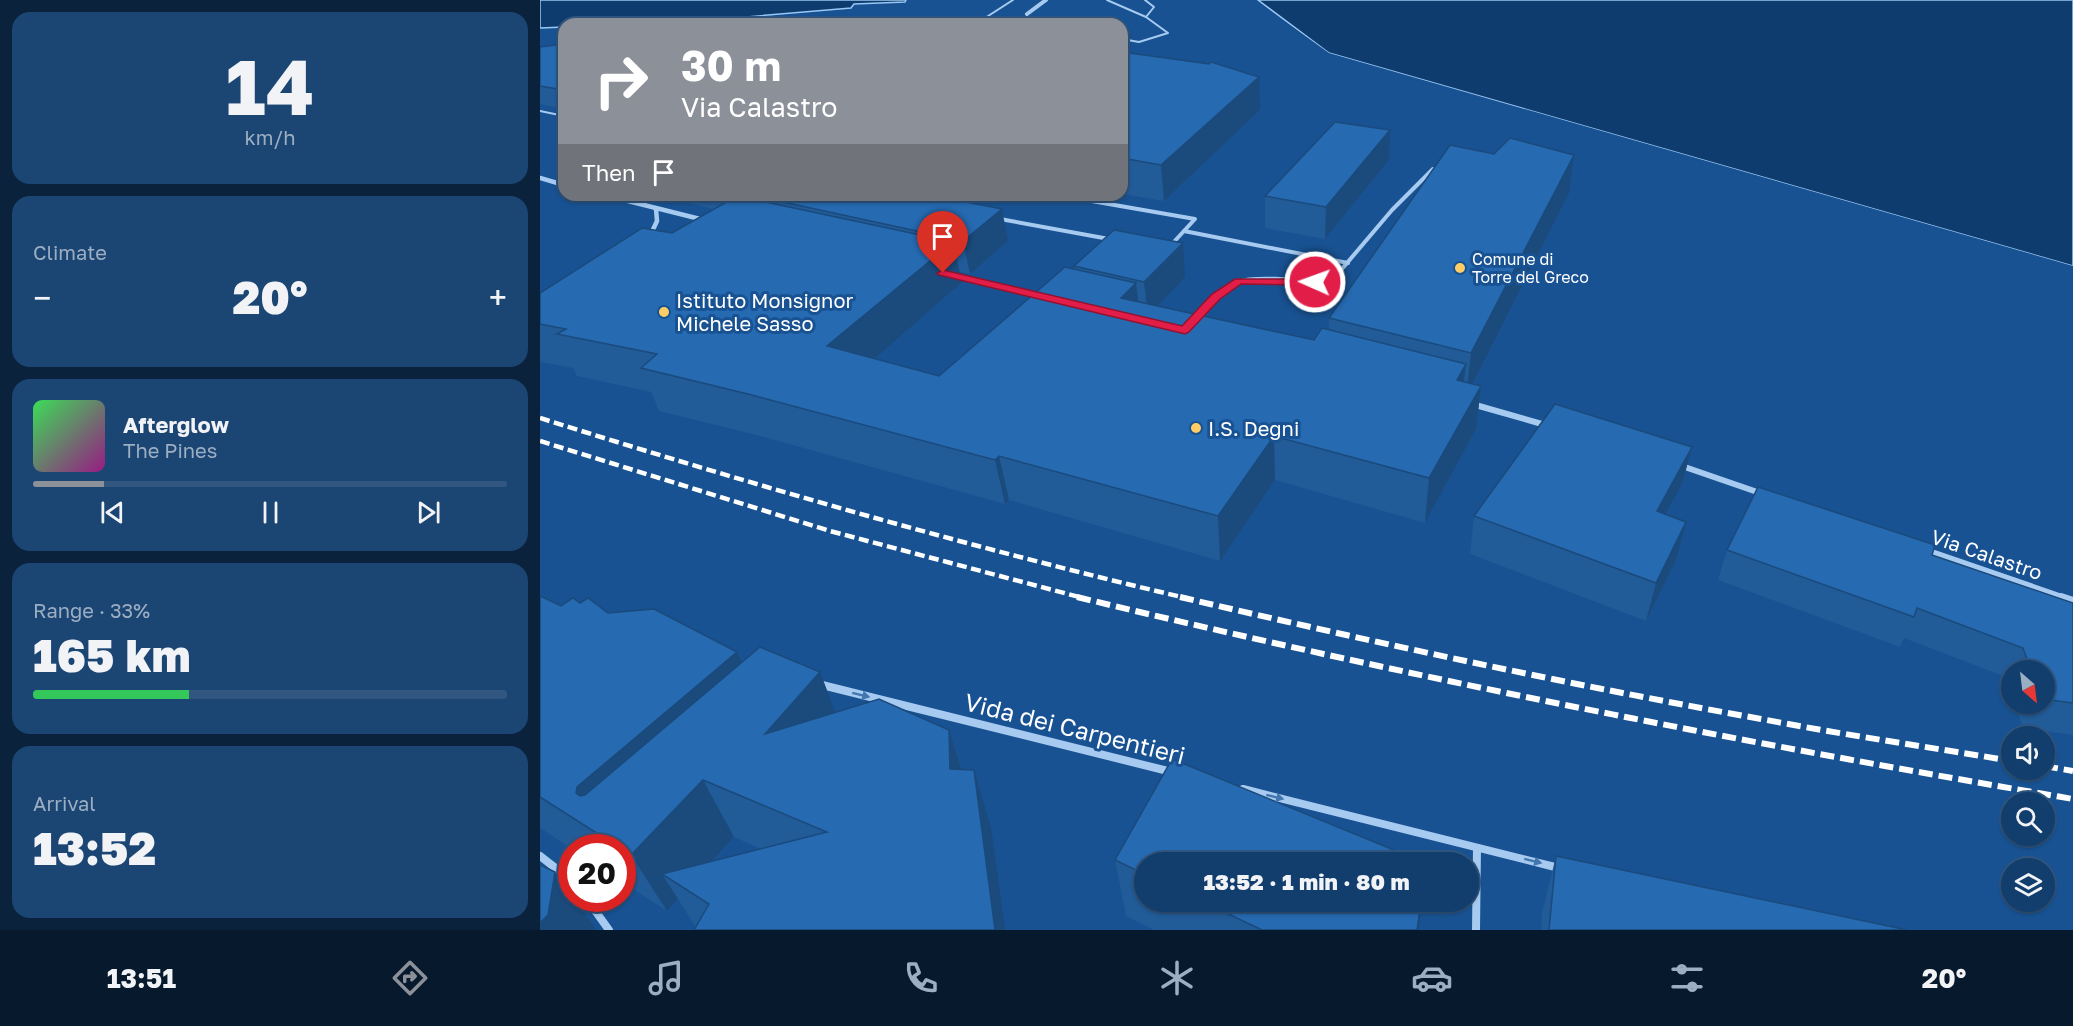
<!DOCTYPE html>
<meta charset="utf-8">
<style>
body{margin:0;font-family:"Golos Text",sans-serif;background:#1b4573;color:#f1f3f6;height:100vh;display:flex;flex-direction:column;font-size:22px;white-space:nowrap}
*{box-sizing:border-box;margin:0}
p{font-size:20px;color:#9caec2}
.icon{flex:none;width:33px;height:33px;fill:none;stroke:currentColor;stroke-width:2;stroke-linecap:round;stroke-linejoin:round}
.map{position:relative;flex:1;overflow:hidden}
.side{display:flex;flex-direction:column;gap:12px;padding:12px;background:#0a223c;width:540px}
.side>*{flex:none}
.guide{position:absolute;left:18px;top:18px;width:570px;height:183px;border-radius:18px;box-shadow:0 2px 4px #0004,0 0 0 2px #315781;background:#8c9099;color:#fff;overflow:hidden}
.needle{width:39px;rotate:152deg}
.tools{position:absolute;left:1461px;top:660px;display:grid;gap:12px}
.tools a{display:grid;place-items:center;width:54px;height:54px;border-radius:50%;background:#123e6e;box-shadow:0 2px 4px #0004,0 0 0 2px #315781;font-size:30px}
.speed{position:absolute;left:18px;top:834px;display:flex;gap:12px;font-size:30px;font-weight:700;text-align:center}
.speed>*{display:grid;place-content:center;width:78px;height:78px;border-radius:50%;background:#123e6e;box-shadow:0 2px 4px #0004,0 0 0 2px #315781;line-height:1}
.speed .limit{border:9px solid #d22;background:#fff;color:#111}
.pin{position:absolute;display:grid;place-items:center;width:51px;height:51px;color:#fff;margin:-62px -26px;border-radius:50% 50% 50% 0;rotate:-45deg;box-shadow:0 0 6px #0007}
.pin .icon{rotate:45deg}
.me{position:absolute;width:66px;margin:-33px;rotate:272deg;stroke-linejoin:round;filter:drop-shadow(0 0 4px #0008)}
.turn{display:flex;align-items:center;gap:21px;height:126px;padding:0 24px;font-size:27px}
.turn .icon{width:78px;height:78px;stroke-width:2.5}
.turn b{display:block;font-size:42px;line-height:51px}
.then{display:flex;align-items:center;height:57px;padding:0 24px;background:#0003;gap:12px;font-size:22px}
.big{font-size:45px;font-weight:800;line-height:1.1}
.side .tile{flex:1;display:flex;flex-direction:column;justify-content:center;gap:9px;min-width:0;padding:0 21px;border-radius:18px;background:#1b4573}
.side .dial{align-items:center;gap:0}
.dial b{font-size:78px;line-height:1}
.song{display:flex;align-items:center;gap:18px}
.cover{width:72px;height:72px;border-radius:9px;background:linear-gradient(135deg,hsl(130 70% 55%),hsl(310 70% 35%))}
.played{height:6px;border-radius:3px;background:linear-gradient(90deg,#8c9099 15%,#315781 15%)}
.keys{display:flex;justify-content:space-around;direction:ltr}
.heat{display:flex;justify-content:space-between;align-items:center;font-size:33px;direction:ltr}
.charge{height:9px;border-radius:4px;background:linear-gradient(90deg,#34c759 33%,#315781 0)}
.trip{position:absolute;left:594px;top:852px;width:345px;height:60px;border-radius:30px;background:#123e6e;box-shadow:0 2px 4px #0004,0 0 0 2px #315781;font-weight:800;line-height:60px;text-align:center}
.menu{display:flex;height:96px;justify-content:space-around;align-items:center;background:#07192c;color:#9caec2}
.menu .icon{width:42px;height:42px}
.menu .selected{color:#8c9099}
.menu b{font-size:27px;color:#f1f3f6}
main{display:flex;flex:1;min-height:0}
.map>svg:first-child{display:block}
</style>
<main>
<section class="side">
<div class="tile dial"><b>14</b><p>km/h</p></div>
<div class="tile"><p>Climate</p>
<div class="heat"><a>−</a><b class="big">20°</b><a>+</a></div>
</div>
<div class="tile">
<div class="song"><i class="cover"></i><div><b>Afterglow</b><p>The Pines</p></div></div>
<div class="played"></div>
<div class="keys"><svg class="icon" aria-label="previous" viewBox="0 0 24 24"><path d="M18 5L8 12l10 7zM5 5v14"/></svg><svg class="icon" aria-label="pause" viewBox="0 0 24 24"><path d="M8 5v14M16 5v14"/></svg><svg class="icon" aria-label="next" viewBox="0 0 24 24"><path d="M6 5l10 7-10 7zM19 5v14"/></svg></div>
</div>
<div class="tile"><p>Range · 33%</p><b class="big">165 km</b><div class="charge"></div></div>
<div class="tile"><p>Arrival</p><b class="big">13:52</b></div>
</section>
<div class="map">
<svg width="1533" height="930" viewBox="0 0 1533 930">
<rect width="100%" height="100%" fill="#185292"/>
<g fill="#0f3c6f" stroke="#99c6f2" stroke-width="1.5">
<polygon points="0,0 366,0 365,2 314,4 311,8 123,24 109,20 24,24 24,27 0,28"/>
<polygon points="718,0 1533,0 1533,266 789,53"/>
</g>
<polygon fill="#185292" points="715,0 789,53 1533,266 1533,269 788,56"/>
<g fill="none" stroke-linecap="round" stroke-linejoin="round">
<g stroke="#a7cbf0" stroke-width="2">
<polyline points="567,0 606,17 628,33 599,42 582,39"/>
<polyline points="605,0 614,7 606,17"/>
<polyline points="531,17 547,24"/>
<polyline points="429,24 445,18 473,0"/>
<polyline points="0,111 24,116"/>
</g>
<g stroke="#a7cbf0" stroke-width="4">
<polyline points="517,195 655,219 632,244"/>
<polyline points="460,219 569,239"/>
<polyline points="644,231 808,263"/>
<path d="M655,319c12,-13 25,-30 42,-37 20,-7 70,-1 93,1l62,-73 41,-41 5,1"/>
</g>
<polyline stroke="#a7cbf0" stroke-width="4" points="487,14 506,0"/>
<g stroke="#a7cbf0" stroke-width="4.5">
<polyline points="0,178 24,185"/>
<polyline points="64,195 164,220"/>
<polyline points="110,236 117,221 116,209"/>
<polyline points="414,276 500,295"/>
</g>
<g stroke="#a7cbf0" stroke-width="6">
<polyline points="932,404 1009,426"/>
<polyline points="1139,465 1223,494"/>
<polyline points="1386,550 1525,598"/>
</g>
<g stroke="#a7cbf0" stroke-width="8">
<polyline points="1521,597 1533,601"/>
<polyline points="278,684 632,772"/>
<polyline points="703,789 1019,868"/>
<polyline points="0,856 32,881"/>
<polyline points="46,898 69,930"/>
<polyline points="936,930 937,848"/>
</g>
<g stroke="#fff" stroke-width="4.5" stroke-dasharray="10 4.5" stroke-linecap="butt">
<path d="M0,418c213,67 428,129 646,180"/>
<polyline points="0,441 290,531 543,598"/>
</g>
<g stroke="#fff" stroke-width="6" stroke-dasharray="14 6" stroke-linecap="butt">
<path d="M537,597c330,80 662,145 996,202"/>
<path d="M640,597c192,45 386,87 581,122 84,16 167,28 251,42"/>
<polyline points="1504,766 1533,771"/>
</g>
</g>
<g fill="#215b98" fill-rule="evenodd">
<polygon points="24,44 24,109 0,104 0,47"/>
<polygon points="582,52 720,110 624,201 582,194"/>
<polygon points="849,160 785,239 725,228 725,196"/>
<polygon points="1029,193 933,384 941,386 936,429 885,523 735,480 680,561 469,500 465,504 224,437 119,411 111,392 37,376 33,368 0,362 0,293 132,233 173,209 136,200 134,195 391,195 468,241 430,274 420,272 422,282 334,359 399,376 534,269 534,266 645,277 617,306 774,340 789,329 789,318"/>
<polygon points="1152,447 1142,484 1126,515 1146,522 1136,560 1106,621 930,554 934,516"/>
<polygon points="1187,550 1392,555 1533,603 1533,735 1483,728 1475,704 1504,704 1504,670 1472,670 1472,693 1466,677 1364,638 1360,647 1178,580"/>
<path d="M0,596l21,10 19,-3 162,59 78,10 15,40 114,18 12,39 13,1 17,57 -295,101 -18,-29 -11,12 -45,-29v-34h-50v1l-32,-21zM194,837l27,12 -49,13z"/>
<polygon points="1016,856 1367,930 1001,930 1002,913"/>
<polygon points="575,860 604,862 604,902 882,902 879,930 614,930 586,916"/>
</g>
<g fill="#1b4a7c">
<polygon points="719,77 720,110 624,201 621,165"/>
<polygon points="850,130 849,160 785,239 786,207"/>
<polygon points="1034,155 1029,193 926,397 931,353"/>
<polygon points="200,195 210,195 216,214 208,218"/>
<polygon points="462,209 468,241 430,274 423,241"/>
<polygon points="413,242 422,282 300,389 287,346"/>
<polygon points="643,243 645,277 608,316 604,282"/>
<polygon points="596,283 601,324 581,298"/>
<polygon points="926,364 921,406 917,380"/>
<polygon points="941,386 936,429 885,523 889,478"/>
<polygon points="734,436 735,480 680,561 678,516"/>
<polygon points="1152,447 1142,484 1107,549 1117,511"/>
<polygon points="459,456 469,500 465,504 455,460"/>
<polygon points="1146,522 1136,560 1106,621 1116,583"/>
<polygon points="197,652 223,710 74,844 36,793 37,787"/>
<polygon points="280,672 302,730 225,734"/>
<polygon points="409,730 427,788 410,769"/>
<polygon points="434,770 451,827 465,930 455,930"/>
<polygon points="163,780 194,837 146,890 122,874 138,899 127,911 91,855"/>
<polygon points="15,872 32,895 32,898 34,898 55,928 55,930 0,930 0,923"/>
<polygon points="881,902 882,902 879,930 877,930"/>
</g>
<g fill="#266ab1" stroke="#1b4a7c" stroke-width="1.5">
<polygon points="24,44 24,90 0,86 0,47"/>
<polygon points="582,52 669,64 671,62 719,77 621,165 582,158"/>
<polygon points="795,122 850,130 786,207 725,196"/>
<polygon points="970,138 1034,155 931,353 789,318 910,145 954,154"/>
<polygon points="210,195 391,195 462,209 423,241"/>
<polygon points="197,196 413,242 287,346 399,376 525,267 596,283 581,298 774,340 782,328 926,364 917,380 941,386 889,478 734,436 678,516 459,456 455,460 208,394 101,368 117,354 17,334 26,329 0,324 0,293 102,228 132,233"/>
<polygon points="574,230 643,243 604,282 534,266"/>
<polygon points="1015,404 1152,447 1117,511 1146,522 1116,583 934,516"/>
<polygon points="1218,487 1395,545 1392,555 1533,603 1533,703 1504,699 1504,670 1491,670 1483,648 1377,608 1374,617 1187,550"/>
<polygon points="0,596 21,606 33,598 40,603 48,598 68,613 114,609 197,652 37,787 36,793 40,796 45,795 220,647 280,672 225,734 339,699 409,730 410,769 434,770 455,930 154,930 169,904 122,874 287,832 163,780 91,855 82,849 82,848 80,848 0,797"/>
<polygon points="632,759 883,862 604,862 604,874 575,860"/>
<polygon points="1016,856 1367,930 1009,930"/>
<polygon points="0,865 15,872 8,915 0,923"/>
<polygon points="663,902 881,902 877,930 722,930"/>
</g>
<defs><path id="oneway-solid" d="M-6-.8H1V-3.2L6.5 0L1 3.2V.8H-6Z" transform="scale(1.5)"/></defs>
<g fill="#4376ae">
<use href="#oneway-solid" transform="translate(321 695) rotate(14)"/>
<use href="#oneway-solid" transform="translate(735 797) rotate(14)"/>
<use href="#oneway-solid" transform="translate(993 861) rotate(14)"/>
</g>
<polygon fill="#e11d48" stroke="#92132f" stroke-width="1.5" points="403,270 642,326 672,294 695,279 775,279 780,282 775,285 701,284 680,299 649,332 645,334 399,275 397,273"/>
<g fill="#ffcd66" stroke="#185292" stroke-width="2">
<circle cx="920" cy="268" r="6"/>
<circle cx="124" cy="312" r="6"/>
<circle cx="656" cy="428" r="6"/>
</g>
<g text-anchor="middle" dominant-baseline="central" stroke-width="6" stroke-linejoin="round" paint-order="stroke">
<g font-size="16" fill="#fff" stroke="#185292" text-anchor="start">
<text x="932" y="259">Comune di<tspan x="932" dy="18">Torre del Greco</tspan></text>
</g>
<g font-size="20" fill="#fff" stroke="#185292" text-anchor="start">
<text x="136" y="300">Istituto Monsignor<tspan x="136" dy="23">Michele Sasso</tspan></text>
<text x="668" y="428">I.S. Degni</text>
</g>
<g font-size="20" fill="#fff" stroke="#185292">
<text transform="translate(1447 554) rotate(19)">Via Calastro</text>
</g>
<g font-size="24" fill="#fff" stroke="#185292">
<text transform="translate(535 728) rotate(14)">Vida dei Carpentieri</text>
</g>
</g>
</svg>
<div class="tools">
<a><svg class="needle" viewBox="-14 -14 28 28"><path d="M0-13l5 13h-10z" fill="#e53935"/><path d="M0 13l5-13h-10z" fill="#9caec2"/></svg></a>
<a><svg class="icon" aria-label="sound" viewBox="0 0 24 24"><path d="M4 9h4l5-4v14l-5-4H4zM17 9q2 3 0 6"/></svg></a>
<a><svg class="icon" aria-label="search" viewBox="0 0 24 24"><circle cx="10" cy="10" r="6"/><path d="M15 15l6 6"/></svg></a>
<a><svg class="icon" aria-label="layers" viewBox="0 0 24 24"><path d="M12 4l9 5-9 5-9-5zM3 14l9 5 9-5"/></svg></a>
</div>
<div class="speed"><div class="limit">20</div></div>
<div class="pin" style="left:403px;top:273px;background:#d93025"><svg class="icon" aria-label="arrive" viewBox="0 0 24 24"><path d="M6 21V4h12l-3 4 3 4H6"/></svg></div>
<svg class="me" style="left:775px;top:282px" viewBox="-20 -20 40 40"><circle r="17" fill="#e11d48" stroke="#fff" stroke-width="3"/><path d="M0-11L8 9 0 5-8 9z" fill="#fff"/></svg>
<div class="trip">13:52 · 1 min · 80 m</div>
<div class="guide">
<div class="turn"><svg class="icon" aria-label="right" viewBox="0 0 24 24"><path d="M7 20v-9h11M14 6l5 5-5 5"/></svg><div><b>30 m</b>Via Calastro</div></div>
<div class="then">Then<svg class="icon" aria-label="arrive" viewBox="0 0 24 24"><path d="M6 21V4h12l-3 4 3 4H6"/></svg></div>
</div>
</div>
</main>
<nav class="menu">
<b>13:51</b>
<svg class="icon selected" aria-label="directions" viewBox="0 0 24 24"><path d="M12 3l9 9-9 9-9-9zM9 14v-3h6M13 9l2 2-2 2"/></svg>
<svg class="icon" aria-label="music" viewBox="0 0 24 24"><path d="M9 18V5l10-2v13"/><circle cx="6" cy="18" r="3"/><circle cx="16" cy="16" r="3"/></svg>
<svg class="icon" aria-label="phone" viewBox="0 0 24 24"><path d="M5 4h4l2 5-3 2q2 4 5 5l2-3 5 2v4C11 20 4 13 5 4z"/></svg>
<svg class="icon" aria-label="climate" viewBox="0 0 24 24"><path d="M12 3v18M4 7l16 10M4 17L20 7"/></svg>
<svg class="icon" aria-label="car" viewBox="0 0 24 24"><path d="M5 17H2v-5l4-1 3-4h7l3 4 3 1v5h-3M9 17h6M6 11h13"/><circle cx="7" cy="17" r="2"/><circle cx="17" cy="17" r="2"/></svg>
<svg class="icon" aria-label="filters" viewBox="0 0 24 24"><path d="M4 7h16M4 17h16"/><circle cx="9" cy="7" r="2"/><circle cx="15" cy="17" r="2"/></svg>
<b>20°</b>
</nav>
